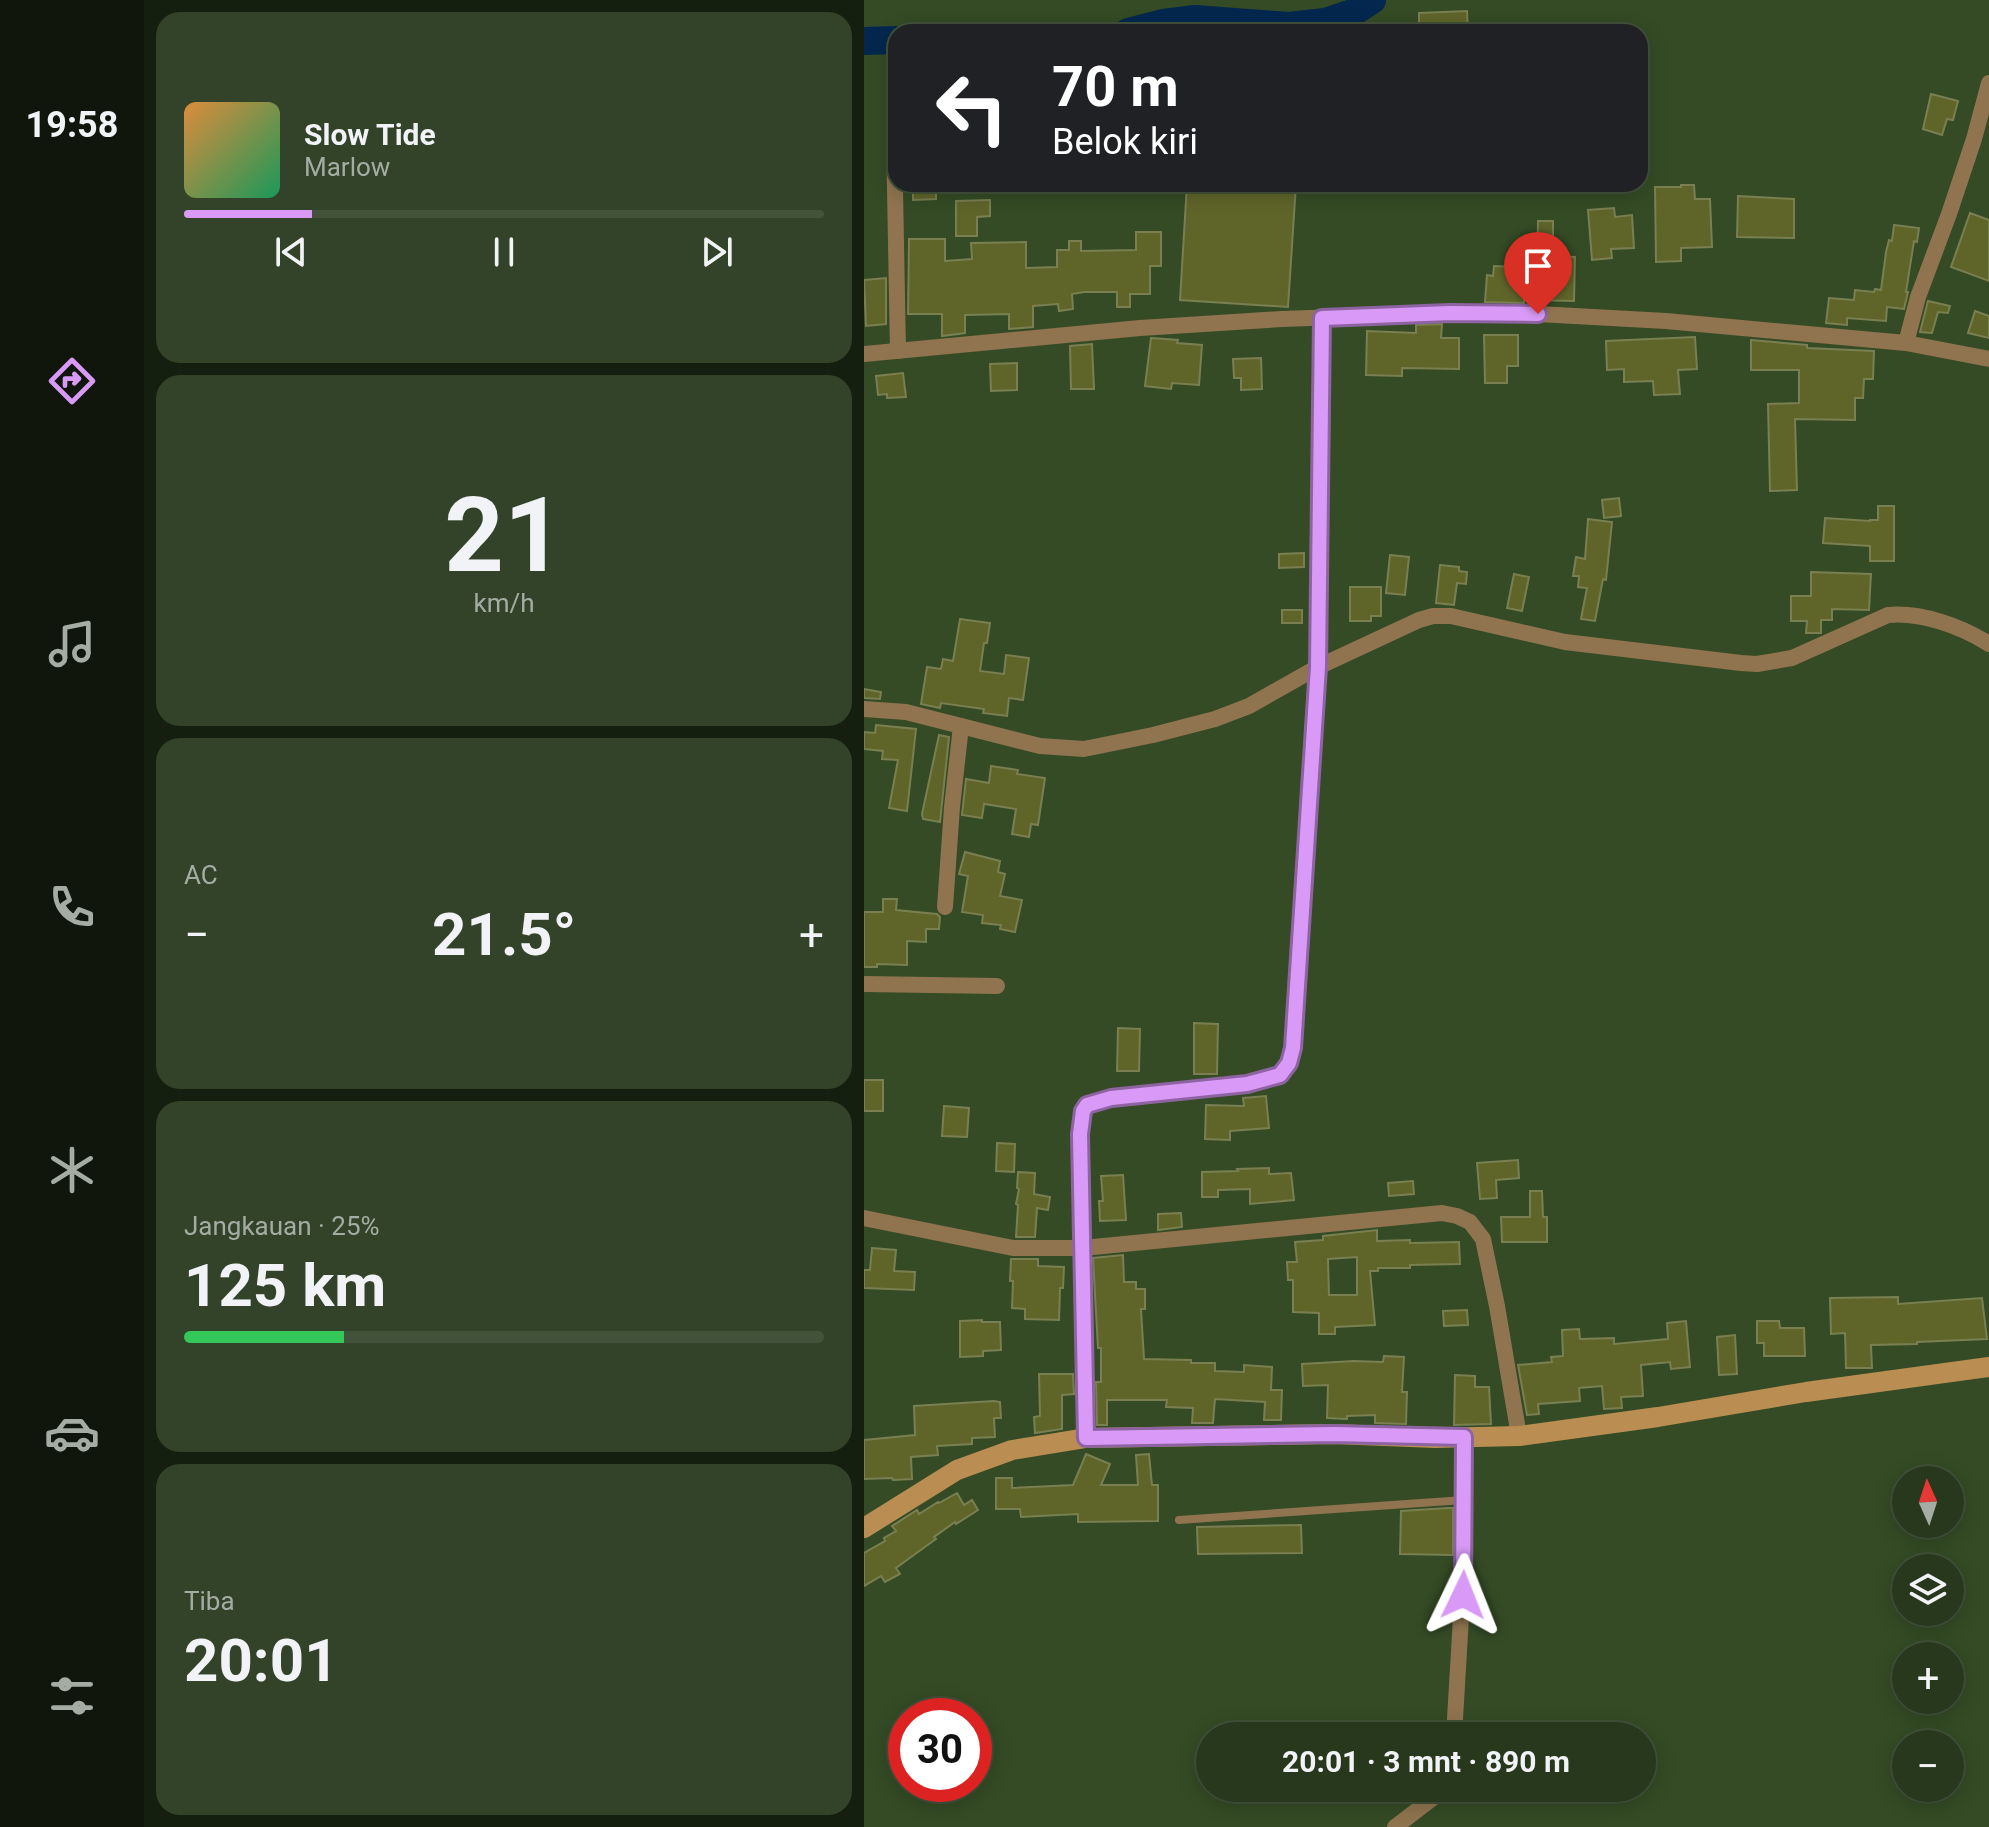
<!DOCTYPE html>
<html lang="id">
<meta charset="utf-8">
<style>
body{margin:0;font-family:Roboto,sans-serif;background:#334329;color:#f1f3f6;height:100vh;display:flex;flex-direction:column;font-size:30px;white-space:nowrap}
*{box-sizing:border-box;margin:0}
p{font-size:26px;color:#a4aca3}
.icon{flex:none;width:44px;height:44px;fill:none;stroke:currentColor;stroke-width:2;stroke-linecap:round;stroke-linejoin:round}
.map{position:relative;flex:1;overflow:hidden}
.details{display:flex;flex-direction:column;gap:12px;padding:12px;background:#151f0f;width:720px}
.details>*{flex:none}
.top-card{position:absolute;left:24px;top:24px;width:760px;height:168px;border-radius:24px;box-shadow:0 4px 20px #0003,0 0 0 2px #43523b;background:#202124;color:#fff;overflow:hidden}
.needle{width:52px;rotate:357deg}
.tools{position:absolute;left:1028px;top:1466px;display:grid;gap:16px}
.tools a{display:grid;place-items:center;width:72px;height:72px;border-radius:50%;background:#27381c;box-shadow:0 4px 20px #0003,0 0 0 2px #43523b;font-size:40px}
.speed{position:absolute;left:24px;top:1698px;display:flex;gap:16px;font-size:40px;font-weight:700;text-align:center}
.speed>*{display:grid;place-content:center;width:104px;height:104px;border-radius:50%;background:#27381c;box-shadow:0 4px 20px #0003,0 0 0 2px #43523b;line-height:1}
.speed .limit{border:12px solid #d22;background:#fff;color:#111}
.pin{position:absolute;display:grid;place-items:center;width:68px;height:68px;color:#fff;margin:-82px -34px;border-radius:50% 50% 50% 0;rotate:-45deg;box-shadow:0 0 8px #0007}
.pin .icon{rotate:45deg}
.me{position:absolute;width:88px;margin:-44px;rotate:2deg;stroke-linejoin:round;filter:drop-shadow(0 0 6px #0008)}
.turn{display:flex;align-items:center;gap:28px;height:168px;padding:0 32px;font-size:36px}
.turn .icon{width:104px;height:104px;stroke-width:2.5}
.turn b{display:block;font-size:56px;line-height:68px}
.big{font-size:60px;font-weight:700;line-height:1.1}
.details .card{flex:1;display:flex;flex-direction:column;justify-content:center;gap:12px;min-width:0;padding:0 28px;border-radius:24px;background:#334329}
.details .dial{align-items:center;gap:0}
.dial b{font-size:104px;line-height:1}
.song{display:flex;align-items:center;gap:24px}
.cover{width:96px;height:96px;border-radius:12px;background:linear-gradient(135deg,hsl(30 70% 55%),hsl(150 70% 35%))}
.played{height:8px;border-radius:4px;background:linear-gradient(90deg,#d99af7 20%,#43523b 20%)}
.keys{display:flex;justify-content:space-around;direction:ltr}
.heat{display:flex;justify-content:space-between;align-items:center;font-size:44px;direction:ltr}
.charge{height:12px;border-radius:6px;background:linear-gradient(90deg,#34c759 25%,#43523b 0)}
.trip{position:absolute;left:332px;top:1722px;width:460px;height:80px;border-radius:40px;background:#27381c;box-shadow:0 4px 20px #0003,0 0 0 2px #43523b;font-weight:700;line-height:80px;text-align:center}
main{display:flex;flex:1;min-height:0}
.tabs{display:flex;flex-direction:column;width:144px;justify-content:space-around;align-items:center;background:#10160b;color:#a4aca3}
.tabs .icon{width:56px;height:56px}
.tabs .selected{color:#d99af7}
.tabs b{font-size:36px;color:#f1f3f6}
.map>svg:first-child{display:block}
</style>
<main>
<nav class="tabs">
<b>19:58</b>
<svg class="icon selected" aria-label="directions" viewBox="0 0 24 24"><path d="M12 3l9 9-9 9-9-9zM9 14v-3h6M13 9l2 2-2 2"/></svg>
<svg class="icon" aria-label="music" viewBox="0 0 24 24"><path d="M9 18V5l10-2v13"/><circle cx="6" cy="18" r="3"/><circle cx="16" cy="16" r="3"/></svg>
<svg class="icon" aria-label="phone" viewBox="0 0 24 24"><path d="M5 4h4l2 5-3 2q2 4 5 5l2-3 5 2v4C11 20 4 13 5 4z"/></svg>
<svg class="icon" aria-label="climate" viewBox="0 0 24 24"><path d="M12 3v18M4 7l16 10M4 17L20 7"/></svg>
<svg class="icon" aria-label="car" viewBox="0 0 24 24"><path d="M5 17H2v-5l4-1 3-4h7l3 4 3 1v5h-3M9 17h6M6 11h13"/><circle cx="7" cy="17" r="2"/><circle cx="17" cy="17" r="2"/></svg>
<svg class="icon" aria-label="filters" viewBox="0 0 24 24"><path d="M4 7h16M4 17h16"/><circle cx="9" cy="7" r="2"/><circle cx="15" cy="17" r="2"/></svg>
</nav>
<section class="details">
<div class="card">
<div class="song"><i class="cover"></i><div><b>Slow Tide</b><p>Marlow</p></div></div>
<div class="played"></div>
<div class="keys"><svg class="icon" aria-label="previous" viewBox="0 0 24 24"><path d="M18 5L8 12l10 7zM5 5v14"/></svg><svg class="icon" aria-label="pause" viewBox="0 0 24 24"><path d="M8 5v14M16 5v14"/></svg><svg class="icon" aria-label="next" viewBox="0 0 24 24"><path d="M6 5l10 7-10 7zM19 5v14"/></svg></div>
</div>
<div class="card dial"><b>21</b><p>km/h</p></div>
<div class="card"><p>AC</p>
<div class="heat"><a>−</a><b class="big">21.5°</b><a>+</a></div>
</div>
<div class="card"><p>Jangkauan · 25%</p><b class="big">125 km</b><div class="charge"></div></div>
<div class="card"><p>Tiba</p><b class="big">20:01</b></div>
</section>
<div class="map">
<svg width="1125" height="1827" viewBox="0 0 1125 1827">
<rect width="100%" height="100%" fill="#344b25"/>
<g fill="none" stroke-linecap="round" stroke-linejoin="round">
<g stroke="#03274e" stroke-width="28">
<polyline points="264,32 299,23 331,19 425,26 461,22 488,13 508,0"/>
<polyline points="0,41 32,40"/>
</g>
</g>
<g fill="#5f6529" stroke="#797f51" stroke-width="2" fill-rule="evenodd">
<polygon points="603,11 604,32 555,32 555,13"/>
<polygon points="1067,94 1094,101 1089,120 1083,119 1078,135 1059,129"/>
<polygon points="49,184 72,184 72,199 49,200"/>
<polygon points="323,184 432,184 424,307 316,300"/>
<polygon points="817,185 830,185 831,199 846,199 848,247 817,248 817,261 792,262 791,187 817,187"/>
<polygon points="874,196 930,199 930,238 873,237"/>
<polygon points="126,200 126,216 113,217 113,236 92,236 92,201"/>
<polygon points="750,208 751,217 768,215 770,248 747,249 748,258 728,260 724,210"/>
<polygon points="1106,213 1125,220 1125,281 1087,267"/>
<polygon points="674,221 689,221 689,256 711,257 710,301 660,300 660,303 621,302 623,275 629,276 630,266 673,268"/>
<polygon points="1030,225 1055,228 1053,242 1050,241 1042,292 1044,292 1040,309 1023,307 1022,321 983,318 983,325 962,323 965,298 990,300 991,290 1010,292 1011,289 1017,290 1022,252 1025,240 1028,241"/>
<polygon points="272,232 297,232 297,266 286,266 286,294 266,294 266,307 253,307 253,292 220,292 208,294 209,309 195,311 194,304 169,306 169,327 145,329 145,314 101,315 101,333 78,336 78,314 44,314 45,239 81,239 81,261 108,259 107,243 162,242 162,268 193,267 193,250 205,250 205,241 217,241 217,251 272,250"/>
<polygon points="22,278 22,324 2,326 0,280"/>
<polygon points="1064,301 1086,306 1084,313 1074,312 1068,333 1056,332"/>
<polygon points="1111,311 1125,316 1125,338 1104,333"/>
<polygon points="578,324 577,338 595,338 595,369 538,368 538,376 502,375 503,331 552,333 552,325"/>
<polygon points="620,335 654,335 654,366 643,366 643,383 621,383"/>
<polygon points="831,337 833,369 814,370 816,394 790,395 789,381 760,382 760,369 743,370 742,341"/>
<polygon points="287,338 314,340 313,343 338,345 335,385 308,383 307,389 281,386"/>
<polygon points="887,340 943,345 943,348 1010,351 1009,379 1000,379 999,398 991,398 991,420 931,419 933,490 906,491 904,404 935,403 935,370 887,370"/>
<polygon points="228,344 230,389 207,389 206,346"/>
<polygon points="397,358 398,389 377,390 377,378 370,378 369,359"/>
<polygon points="153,363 153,390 127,391 126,364"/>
<polygon points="39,373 42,397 23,398 23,394 14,395 12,376"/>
<polygon points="755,498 757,516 740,518 738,500"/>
<polygon points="1014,506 1030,506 1030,561 1006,561 1006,546 959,543 961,518 1006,521 1006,520 1014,520"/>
<polygon points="724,519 748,522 742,580 739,579 731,621 717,619 723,588 714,587 715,576 709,576 712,557 721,559"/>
<polygon points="440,553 440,567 415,568 415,554"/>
<polygon points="526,555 545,557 541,595 522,593"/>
<polygon points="576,565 595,567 595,571 603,572 602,584 593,583 590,605 572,603"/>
<polygon points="947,572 1007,574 1005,610 968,609 968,620 957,620 957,633 942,633 943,621 927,621 927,596 947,596"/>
<polygon points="650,574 665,577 658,611 643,608"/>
<polygon points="486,587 517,587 517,616 507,616 507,621 486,621"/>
<rect x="418" y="610" width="20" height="13"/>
<polygon points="96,619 126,623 123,643 120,643 116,671 140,674 142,655 165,658 159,700 145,698 143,716 119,713 120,709 77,703 76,708 57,704 63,667 77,669 79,659 89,661"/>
<polygon points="0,689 17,692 16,699 0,698"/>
<polygon points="12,725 52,729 43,811 25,808 34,760 18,759 19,751 0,749 0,732 11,733"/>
<polygon points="75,735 85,737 76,822 59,819 58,814"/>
<polygon points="127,766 154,770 153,774 181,778 174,825 167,824 165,837 148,834 152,809 120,804 118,818 98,815 102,779 125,783"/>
<polygon points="101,852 136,861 134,872 141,874 136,896 158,900 151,932 136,929 137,925 118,923 119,915 98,912 104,876 95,874"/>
<polygon points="19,899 33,899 32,910 73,914 76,917 75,929 62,929 62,942 43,941 43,965 13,964 13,967 0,967 0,912 19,912"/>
<polygon points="330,1023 354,1024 353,1074 330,1074"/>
<polygon points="254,1028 276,1029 275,1071 253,1071"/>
<rect x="0" y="1080" width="19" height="31"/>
<polygon points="402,1096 405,1128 366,1131 366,1140 341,1139 342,1105 380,1106 379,1098"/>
<polygon points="80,1106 105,1108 103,1137 78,1136"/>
<polygon points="133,1143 151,1144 150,1172 132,1171"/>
<polygon points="654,1160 655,1178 632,1180 633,1198 616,1199 613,1163"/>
<polygon points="405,1168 405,1174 427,1173 430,1200 386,1204 386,1189 354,1190 354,1197 338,1197 338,1172 374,1171 373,1169"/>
<polygon points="154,1172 171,1173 170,1194 186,1197 184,1210 173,1208 171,1237 152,1237 154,1205 152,1204 155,1189 153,1188"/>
<polygon points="259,1175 262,1220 236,1221 235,1201 239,1201 237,1176"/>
<polygon points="549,1181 550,1194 525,1196 524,1183"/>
<polygon points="666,1191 678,1191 679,1217 683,1217 683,1242 638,1242 637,1217 666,1217"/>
<polygon points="317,1213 318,1227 294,1230 294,1214"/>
<path d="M513,1230v11l33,-1v3l49,-1 1,22 -50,1v3h-32v3h-8l5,54 -40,2v7h-16v-21l-26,-1v-32h-5l-1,-18h10l-2,-20 28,-2v-4zM493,1257v38h-28l-1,-36z"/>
<polygon points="8,1248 32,1250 30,1271 51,1272 50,1290 0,1288 0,1270 6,1270"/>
<polygon points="259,1255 260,1282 272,1282 272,1289 281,1289 281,1309 277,1309 280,1359 327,1360 327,1363 351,1363 351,1371 380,1372 380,1365 408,1367 407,1390 418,1390 417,1420 400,1420 401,1402 351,1399 349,1423 328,1423 329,1408 302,1407 303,1400 243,1400 243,1425 233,1425 232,1382 237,1382 237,1348 234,1348 229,1258"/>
<polygon points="147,1259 174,1259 174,1266 200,1267 199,1288 196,1288 195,1320 161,1319 161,1309 148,1308 149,1281 146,1281"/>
<polygon points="1034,1297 1034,1304 1118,1298 1123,1339 1053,1342 1053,1344 1007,1345 1008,1368 982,1368 981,1333 967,1334 966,1298"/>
<polygon points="603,1310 604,1325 580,1326 579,1311"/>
<polygon points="118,1320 118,1322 136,1322 137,1350 119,1351 119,1356 96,1357 96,1321"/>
<polygon points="822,1321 826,1367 807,1369 806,1362 777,1365 779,1396 757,1397 758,1408 740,1409 738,1386 715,1388 716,1401 674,1404 675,1414 663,1415 654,1365 688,1362 687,1357 699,1356 698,1330 715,1329 716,1339 750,1338 750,1344 804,1339 803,1323"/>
<polygon points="893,1321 915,1321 916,1328 940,1328 941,1356 900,1356 900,1343 893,1343"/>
<polygon points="871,1335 873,1374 855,1375 853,1337"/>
<polygon points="520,1356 540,1357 538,1392 543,1392 542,1424 511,1423 511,1415 483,1416 483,1419 463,1418 464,1385 439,1386 438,1364 490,1361 519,1362"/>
<polygon points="175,1374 209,1374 210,1394 198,1395 198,1429 171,1433 170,1417 176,1416"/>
<polygon points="591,1375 611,1376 611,1387 625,1387 627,1424 590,1425"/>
<polygon points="130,1401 136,1402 137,1418 130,1418 131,1437 108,1438 108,1444 73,1446 74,1455 47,1457 48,1479 29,1480 28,1478 0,1479 0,1440 51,1435 50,1406"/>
<polygon points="222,1454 246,1464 237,1485 274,1485 272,1455 285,1454 288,1485 294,1485 294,1521 214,1522 214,1514 157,1517 156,1509 132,1509 132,1478 148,1478 148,1488 209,1485"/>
<polygon points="93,1493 100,1505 108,1500 114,1510 92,1524 91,1522 70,1537 72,1539 32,1568 36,1574 21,1582 17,1576 0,1586 0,1553 21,1541 20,1538 32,1531 28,1526 53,1510 55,1514 74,1502 75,1503"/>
<polygon points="584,1508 589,1508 589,1555 536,1554 537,1511"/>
<polygon points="437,1525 438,1553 334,1554 333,1527"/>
</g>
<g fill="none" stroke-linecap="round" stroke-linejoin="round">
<polyline stroke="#90744f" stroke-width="8" points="315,1520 600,1500"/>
<g stroke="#90744f" stroke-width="16">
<polyline points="30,135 34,351"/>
<polyline points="1042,343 1054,297 1085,214 1110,139 1125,83"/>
<polyline points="0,354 276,328 418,319 586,313 674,314 802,321 1042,343 1125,359"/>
<path d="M0,709l42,3 134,34 44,3 69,-14 62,-16 34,-13 69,-39 101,-47 14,-4h18l114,26 176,21 16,1 35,-6 96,-43c33,-3 73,11 101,29"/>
<polyline points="81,907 88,807 97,726"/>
<polyline points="0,984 133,986"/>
<polyline points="0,1218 149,1248 219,1248 578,1213 593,1216 606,1222 619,1239 633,1306 655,1436"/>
<polyline points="222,1438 216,1134 220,1107 247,1098 383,1084 416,1075 425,1063 429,1048 454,667 458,318"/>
<polyline points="590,1736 600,1566 600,1437"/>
<polyline points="531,1827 582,1788"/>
</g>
<polyline stroke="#ba8e52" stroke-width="20" points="0,1528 93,1470 148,1450 222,1438 470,1434 571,1438 655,1436 794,1417 942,1392 1125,1367"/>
</g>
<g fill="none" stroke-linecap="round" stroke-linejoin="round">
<defs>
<polyline id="route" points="599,1595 600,1437 470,1434 222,1438 216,1134 219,1111 223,1105 247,1098 383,1084 416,1075 425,1063 429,1048 454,667 458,318 586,313 674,314"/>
</defs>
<use href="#route" stroke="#8d64a1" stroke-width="20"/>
<use href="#route" stroke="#d99af7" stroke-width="14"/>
</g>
</svg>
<div class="tools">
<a><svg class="needle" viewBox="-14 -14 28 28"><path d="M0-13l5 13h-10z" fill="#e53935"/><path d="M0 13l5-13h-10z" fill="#a4aca3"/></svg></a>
<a><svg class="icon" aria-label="layers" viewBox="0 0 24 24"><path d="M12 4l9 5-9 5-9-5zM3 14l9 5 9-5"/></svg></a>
<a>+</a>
<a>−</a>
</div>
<div class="speed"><div class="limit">30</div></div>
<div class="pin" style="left:674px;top:314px;background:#d93025"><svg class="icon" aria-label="arrive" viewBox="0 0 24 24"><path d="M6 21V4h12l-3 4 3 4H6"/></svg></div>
<svg class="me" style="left:599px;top:1595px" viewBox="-20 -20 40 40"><path d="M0-17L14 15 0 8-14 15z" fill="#d99af7" stroke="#fff" stroke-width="4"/></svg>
<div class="trip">20:01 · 3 mnt · 890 m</div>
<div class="top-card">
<div class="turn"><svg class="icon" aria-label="left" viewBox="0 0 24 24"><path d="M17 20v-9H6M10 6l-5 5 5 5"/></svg><div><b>70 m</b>Belok kiri</div></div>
</div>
</div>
</main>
